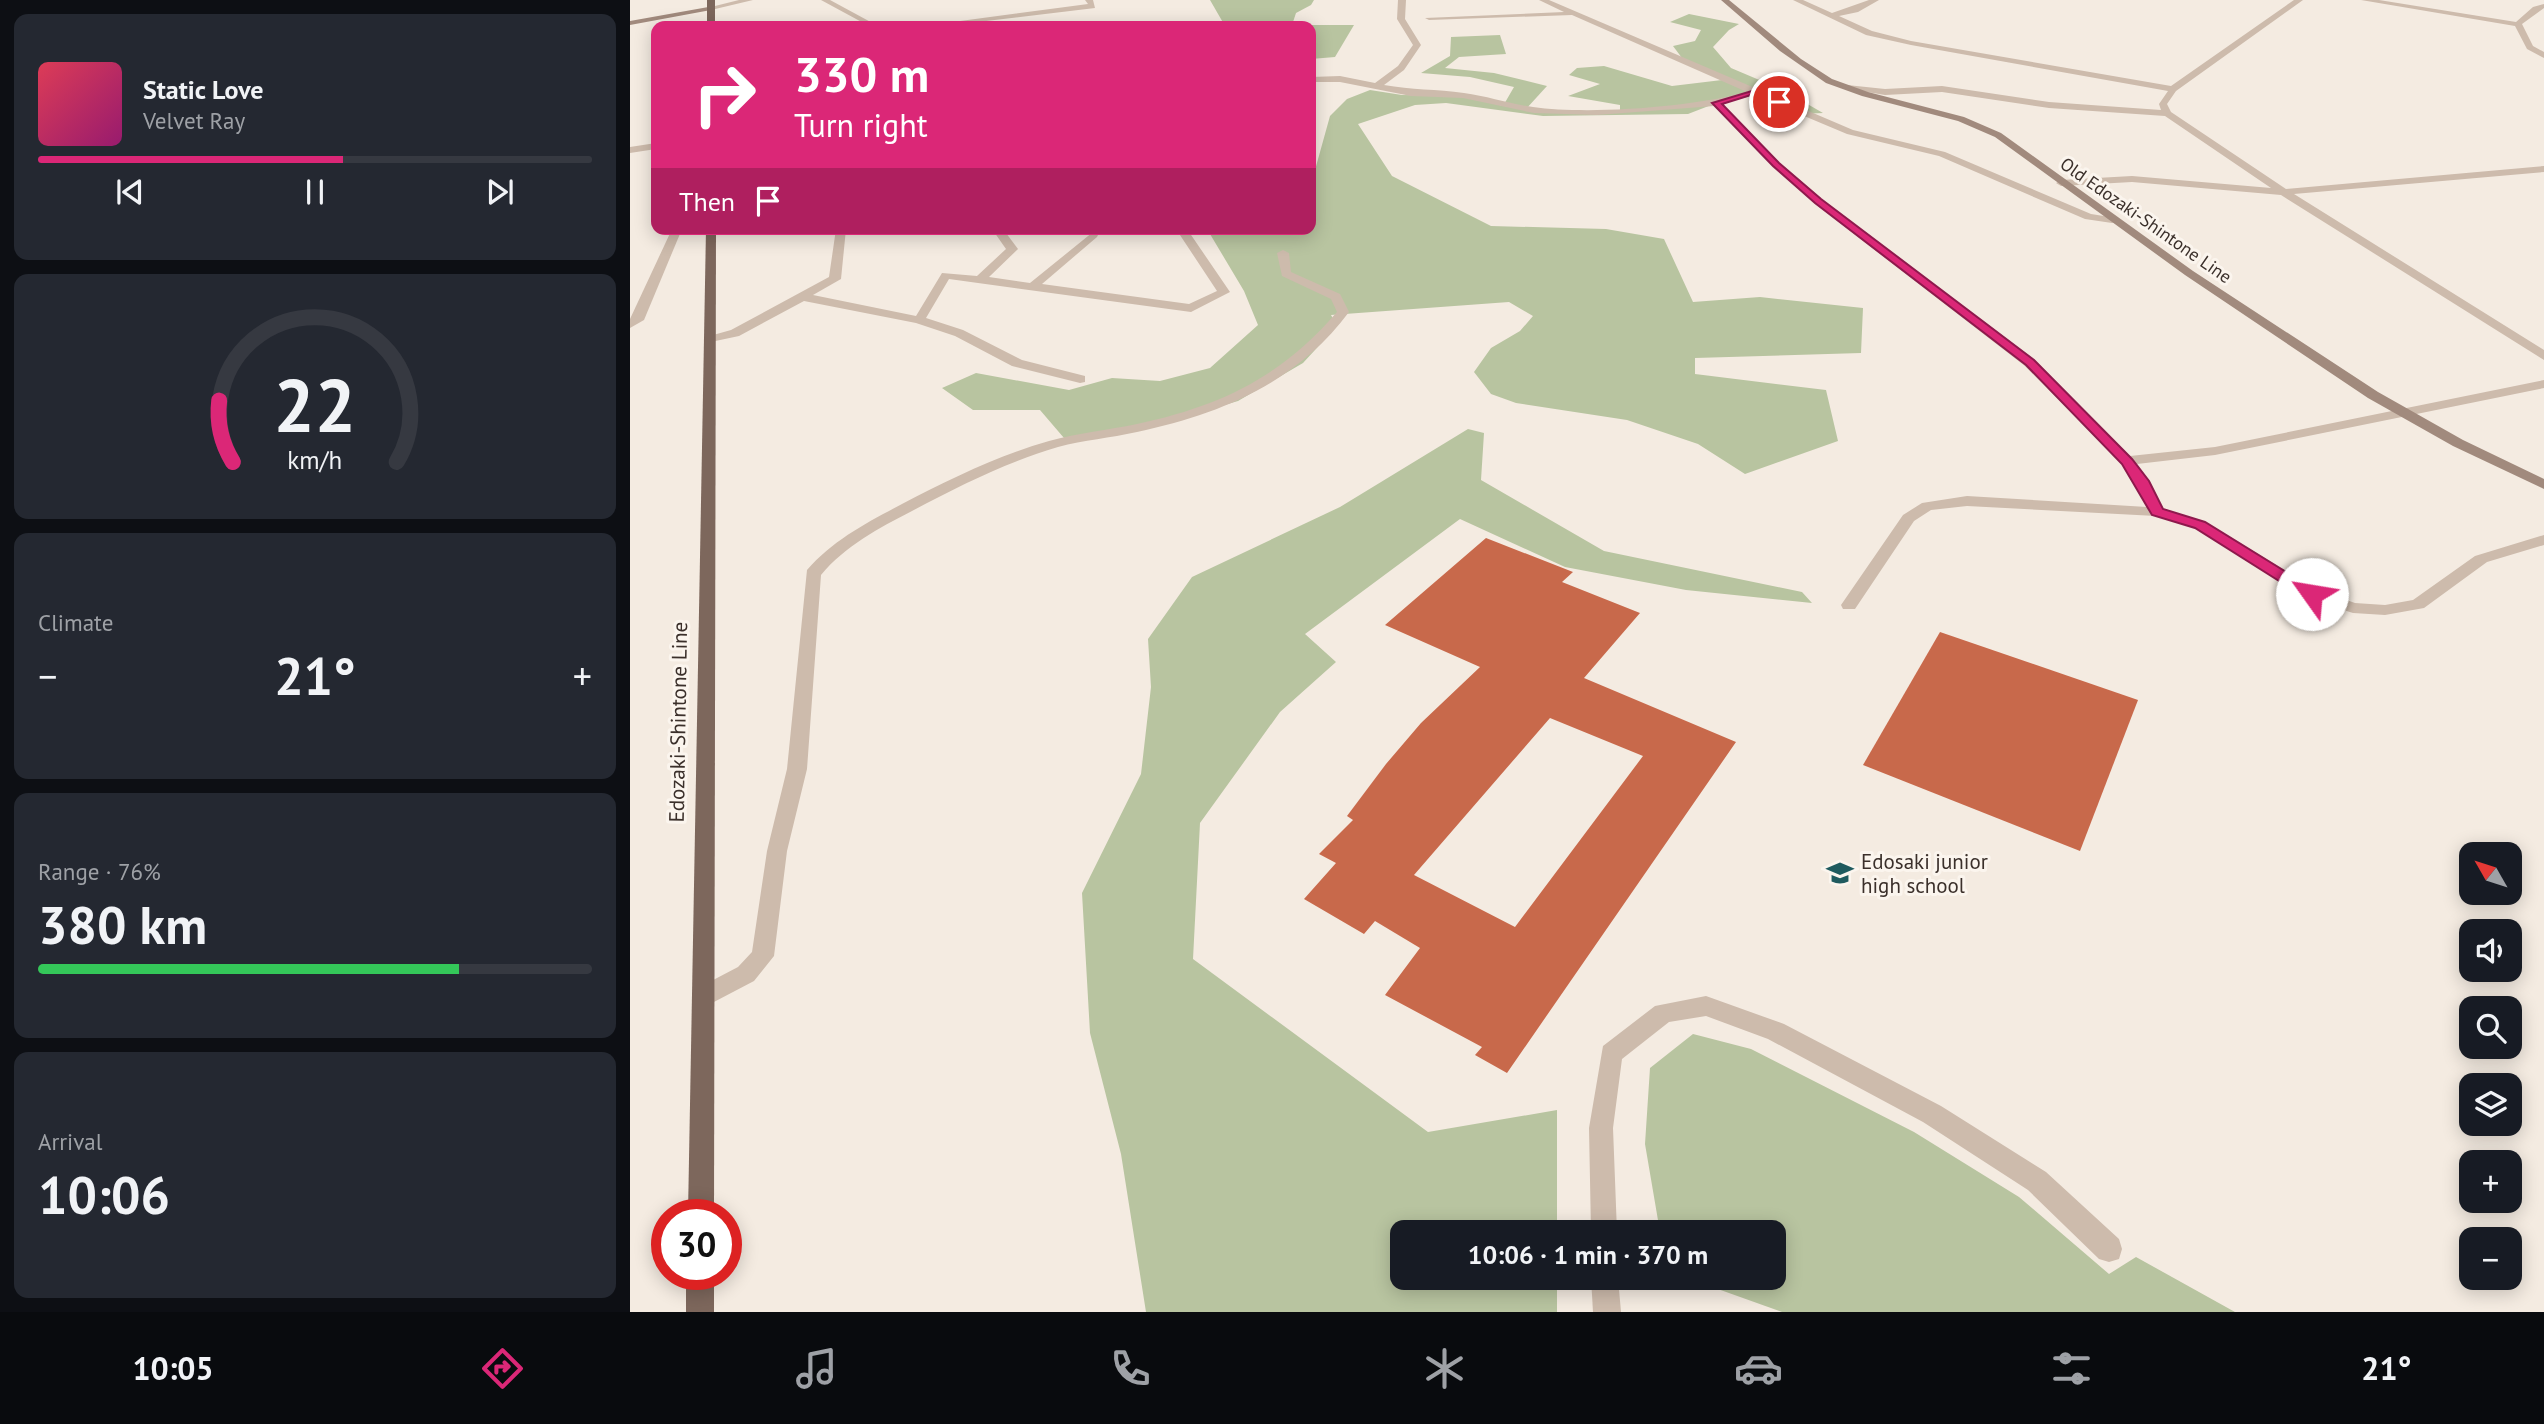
<!DOCTYPE html>
<meta charset="utf-8">
<style>
body{margin:0;font-family:"PT Sans",sans-serif;background:#242831;color:#f1f3f6;height:100vh;display:flex;flex-direction:column;font-size:26px;white-space:nowrap}
*{box-sizing:border-box;margin:0}
p{font-size:23px;color:#9ea1a6}
.icon{flex:none;width:38px;height:38px;fill:none;stroke:currentColor;stroke-width:2;stroke-linecap:round;stroke-linejoin:round}
.map{position:relative;flex:1;overflow:hidden}
.details{display:flex;flex-direction:column;gap:14px;padding:14px;background:#0d0f14;width:630px}
.details>*{flex:none}
.top-card{position:absolute;left:21px;top:21px;width:665px;height:214px;border-radius:14px;box-shadow:0 4px 18px #0003;background:#db2777;color:#fff;overflow:hidden}
.needle{width:46px;rotate:309deg}
.fabs{position:absolute;left:1829px;top:842px;display:grid;gap:14px}
.fabs a{display:grid;place-items:center;width:63px;height:63px;border-radius:14px;background:#171b24;box-shadow:0 4px 18px #0003;font-size:35px}
.speed{position:absolute;left:21px;top:1199px;display:flex;gap:14px;font-size:35px;font-weight:700;text-align:center}
.speed>*{display:grid;place-content:center;width:91px;height:91px;border-radius:50%;background:#171b24;box-shadow:0 4px 18px #0003;line-height:1}
.speed .limit{border:10px solid #d22;background:#fff;color:#111}
.pin{position:absolute;display:grid;place-items:center;width:60px;height:60px;color:#fff;margin:-30px;border:4px solid #fff;border-radius:50%;box-shadow:0 2px 7px #0007}
.me{position:absolute;width:77px;margin:-38px;rotate:302deg;stroke-linejoin:round;filter:drop-shadow(0 0 5px #0008)}
.turn{display:flex;align-items:center;gap:24px;height:147px;padding:0 28px;font-size:32px}
.turn .icon{width:91px;height:91px;stroke-width:2.5}
.turn b{display:block;font-size:49px;line-height:60px}
.then{display:flex;align-items:center;height:66px;padding:0 28px;background:#0003;gap:14px;font-size:26px}
.big{font-size:52px;font-weight:700;line-height:1.1}
.details .widget{flex:1;display:flex;flex-direction:column;justify-content:center;gap:10px;min-width:0;padding:0 24px;border-radius:14px;background:#242831}
.details .dial{align-items:center;gap:0}
.dial svg{height:182px;overflow:visible;fill:none;stroke:#363941;stroke-width:7;stroke-linecap:round;text-anchor:middle}
.dial text{fill:#f1f3f6;stroke:none}
.song{display:flex;align-items:center;gap:21px}
.cover{width:84px;height:84px;border-radius:10px;background:linear-gradient(135deg,hsl(350 70% 55%),hsl(320 70% 35%))}
.played{height:7px;border-radius:4px;background:linear-gradient(90deg,#db2777 55%,#363941 55%)}
.keys{display:flex;justify-content:space-around;direction:ltr}
.heat{display:flex;justify-content:space-between;align-items:center;font-size:38px;direction:ltr}
.charge{height:10px;border-radius:5px;background:linear-gradient(90deg,#34c759 76%,#363941 0)}
.trip{position:absolute;left:760px;top:1220px;width:396px;height:70px;border-radius:14px;background:#171b24;box-shadow:0 4px 18px #0003;font-weight:700;line-height:70px;text-align:center}
.tabs{display:flex;height:112px;justify-content:space-around;align-items:center;background:#090b0e;color:#9ea1a6}
.tabs .icon{width:49px;height:49px}
.tabs .active{color:#db2777}
.tabs b{font-size:32px;color:#f1f3f6}
main{display:flex;flex:1;min-height:0}
.map>svg:first-child{display:block}
</style>
<main>
<section class="details">
<div class="widget">
<div class="song"><i class="cover"></i><div><b>Static Love</b><p>Velvet Ray</p></div></div>
<div class="played"></div>
<div class="keys"><svg class="icon" aria-label="previous" viewBox="0 0 24 24"><path d="M18 5L8 12l10 7zM5 5v14"/></svg><svg class="icon" aria-label="pause" viewBox="0 0 24 24"><path d="M8 5v14M16 5v14"/></svg><svg class="icon" aria-label="next" viewBox="0 0 24 24"><path d="M6 5l10 7-10 7zM19 5v14"/></svg></div>
</div>
<div class="widget dial"><svg viewBox="0 0 100 80">
<path d="M14 69A42 42 0 1 1 86 69"/>
<path d="M14 69A42 42 0 0 1 8 42" stroke="#db2777"/>
<text x="50" y="56" font-size="32" font-weight="700">22</text>
<text x="50" y="72" font-size="11">km/h</text>
</svg></div>
<div class="widget"><p>Climate</p>
<div class="heat"><a>−</a><b class="big">21°</b><a>+</a></div>
</div>
<div class="widget"><p>Range · 76%</p><b class="big">380 km</b><div class="charge"></div></div>
<div class="widget"><p>Arrival</p><b class="big">10:06</b></div>
</section>
<div class="map">
<svg width="1914" height="1312" viewBox="0 0 1914 1312">
<rect width="100%" height="100%" fill="#f4ebe1"/>
<g fill="#b8c4a0">
<polygon points="580,0 684,0 681,5 666,13 662,25 724,25 705,57 681,59 681,26 595,26"/>
<polygon points="1059,14 1109,24 1099,30 1083,47 1101,68 1153,90 1193,113 1171,114 1125,92 1107,95 1058,114 913,116 816,103 785,105 728,124 762,176 861,226 976,229 1034,239 1063,302 1130,297 1233,308 1231,353 1065,358 1065,374 1196,390 1208,441 1115,474 1068,444 997,420 886,403 861,394 844,372 861,348 890,331 903,316 879,302 701,315 707,326 673,363 608,401 522,426 434,438 410,410 343,410 312,388 346,373 439,390 482,378 530,381 580,368 628,325 614,291 577,229 681,229 681,170 685,170 700,116 717,99 740,90 772,95 837,96 873,106 884,87 840,77 791,73 820,56 821,37 870,35 876,54 829,57 815,68 864,73 917,86 896,109 990,112 990,105 938,96 970,84 939,75 947,68 974,66 1042,86 1092,80 1055,62 1043,46 1065,41 1071,30 1040,22"/>
<polygon points="838,429 854,433 851,480 974,551 1172,592 1182,603 1056,590 935,567 830,519 675,634 706,662 650,712 570,823 563,959 798,1132 927,1110 927,1232 772,1232 772,1278 927,1278 927,1312 516,1312 491,1154 460,1033 452,893 511,774 521,687 518,639 562,577 710,507"/>
<polygon points="1063,1034 1121,1049 1284,1132 1389,1197 1479,1274 1506,1257 1605,1312 1152,1312 1057,1278 1143,1278 1143,1232 1030,1232 1015,1144 1020,1068"/>
</g>
<g fill="#c8694b" fill-rule="evenodd">
<path d="M856,538l87,34 -11,10 78,31 -56,65 152,64 -229,331 -32,-18 7,-8 -97,-52 35,-47 -45,-27 -11,13 -60,-35 32,-36 -17,-9 34,-34 -6,-4 39,-52 35,-41 59,-56 -95,-42zM920,718l93,38 -128,171 -101,-52z"/>
<polygon points="1310,632 1508,700 1450,851 1233,765"/>
</g>
<g fill="none" stroke-linecap="round" stroke-linejoin="round">
<g fill="#cdbbac" fill-rule="evenodd">
<polygon points="109,0 123,0 81,10 77,8"/>
<polygon points="191,0 200,0 248,26 239,26"/>
<polygon points="455,0 463,0 465,8 314,26 293,26 458,4"/>
<path d="M768,0h8l-1,19 16,26 -17,25 -20,15c27,5 53,4 80,8 23,3 46,11 69,14 56,8 159,0 214,-15l-175,-77 -143,5 -4,-2 139,-6 -25,-12h10l304,130 92,22 146,62 25,4v4l-4,1 -27,-4 -146,-63 -92,-22 -93,-39 -32,9 57,58 43,37 213,161 95,96 85,-9 329,-67v8l-329,67 -78,9 12,17 14,28 42,13 113,68 37,13 30,2 28,-5 62,-44 69,-21v10l-57,17 -63,46 -39,7 -32,-2 -47,-15 -111,-70 -39,-12 -189,-10 -36,4 -17,11 -59,88h-12l-2,-4 62,-90 19,-12 45,-7 180,11 -12,-25 -13,-18 -97,-98 -211,-163 -41,-37 -59,-60 -117,9 -63,-2 -71,-15 -52,-2 -71,-14h-29v-5l29,-1 35,7 23,-17 15,-21 -16,-26z"/>
<polygon points="1163,0 1173,0 1202,13 1239,0 1249,0 1228,12 1209,16 1242,31 1281,41 1541,86 1664,0 1673,0 1546,91 1537,104 1541,112 1656,189 1914,166 1914,172 1664,194 1914,350 1914,360 1651,195 1502,182 1431,186 1426,183 1431,180 1502,176 1641,188 1535,116 1419,108 1312,92 1255,95 1213,88 1217,85 1255,89 1312,86 1419,102 1531,110 1529,104 1538,91 1281,45 1236,35"/>
<polygon points="1731,0 1749,0 1886,22 1903,7 1914,4 1914,8 1892,24 1903,46 1914,52 1914,58 1897,49 1885,26"/>
<polygon points="26,143 26,149 0,153 0,147"/>
<polygon points="42,229 52,229 14,320 0,328 0,319"/>
<polygon points="206,229 216,229 211,279 183,295 286,316 312,273 347,276 376,249 362,229 373,229 388,249 359,277 400,283 463,232 468,235 467,237 412,284 559,304 587,291 546,229 557,229 600,292 561,312 319,279 296,318 333,330 392,360 455,376 455,382 450,383 382,366 325,336 286,323 174,301 109,336 76,343 76,337 101,330 199,277"/>
<path d="M653,250l6,3 2,19 49,22 9,18c-53,71 -128,102 -212,120 -27,6 -53,8 -79,15 -51,15 -99,39 -146,64 -33,17 -67,35 -91,64l-14,194 -20,82 -13,105 -20,25 -42,22 -8,3 -8,-3 -3,-7 3,-7 42,-22 14,-15 15,-101 20,-82 20,-199c26,-30 61,-48 95,-66 48,-25 95,-48 147,-63 29,-8 59,-11 88,-17 84,-18 144,-47 200,-112l-6,-13 -49,-23 -5,-23z"/>
<polygon points="1076,996 1154,1024 1311,1106 1416,1172 1489,1239 1492,1249 1489,1259 1479,1262 1469,1259 1398,1190 1293,1122 1138,1039 1076,1016 1039,1022 992,1059 983,1128 987,1232 961,1232 959,1128 973,1046 1025,1006"/>
<polygon points="961,1278 988,1278 991,1312 963,1312"/>
</g>
<g fill="#a18a7d" fill-rule="evenodd">
<polygon points="1091,0 1099,0 1171,59 1202,79 1238,92 1334,117 1371,133 1563,271 1748,392 1833,440 1914,479 1914,489 1823,446 1738,398 1555,275 1365,137 1328,121 1232,96 1196,83 1150,51"/>
<polygon points="84,6 81,10 0,25 0,21"/>
</g>
<g fill="#7d675c" fill-rule="evenodd">
<rect x="77" y="0" width="8" height="26"/>
<polygon points="76,229 86,229 84,1214 58,1214"/>
<rect x="56" y="1274" width="28" height="38"/>
</g>
</g>
<polygon fill="#db2777" stroke="#8e194d" stroke-width="2" points="1125,90 1153,102 1146,104 1124,94 1092,104 1149,163 1191,199 1404,360 1502,459 1519,481 1533,509 1575,522 1687,591 1687,598 1676,598 1565,528 1522,515 1492,464 1396,365 1185,203 1143,166 1082,103"/>
<defs>
<symbol id="school-bare" viewBox="-9 -9 18 18"><path d="M0-5L7-2L0 1L-7-2ZM-4 1L0 2.5L4 1V4Q0 6-4 4Z" fill="#1f5a5e" stroke="#fbf5ee" stroke-width="2.5" paint-order="stroke"/></symbol>
</defs>
<g fill-rule="evenodd">
<use href="#school-bare" x="1191" y="854" width="38" height="38"/>
</g>
<g text-anchor="middle" dominant-baseline="central" stroke-width="6" stroke-linejoin="round" paint-order="stroke">
<g font-size="18" fill="#3b302b" stroke="#fbf5ee">
<text transform="translate(1516 220) rotate(35)">Old Edozaki-Shintone Line</text>
</g>
<g font-size="21" fill="#3b302b" stroke="#fbf5ee">
<text transform="translate(48 722) rotate(-89)">Edozaki-Shintone Line</text>
</g>
<g font-size="21" fill="#3b302b" stroke="#fbf5ee" text-anchor="start">
<text x="1231" y="861">Edosaki junior<tspan x="1231" dy="24">high school</tspan></text>
</g>
</g>
</svg>
<div class="fabs">
<a><svg class="needle" viewBox="-14 -14 28 28"><path d="M0-13l5 13h-10z" fill="#e53935"/><path d="M0 13l5-13h-10z" fill="#9ea1a6"/></svg></a>
<a><svg class="icon" aria-label="sound" viewBox="0 0 24 24"><path d="M4 9h4l5-4v14l-5-4H4zM17 9q2 3 0 6"/></svg></a>
<a><svg class="icon" aria-label="search" viewBox="0 0 24 24"><circle cx="10" cy="10" r="6"/><path d="M15 15l6 6"/></svg></a>
<a><svg class="icon" aria-label="layers" viewBox="0 0 24 24"><path d="M12 4l9 5-9 5-9-5zM3 14l9 5 9-5"/></svg></a>
<a>+</a>
<a>−</a>
</div>
<div class="speed"><div class="limit">30</div></div>
<div class="pin" style="left:1149px;top:102px;background:#d93025"><svg class="icon" aria-label="arrive" viewBox="0 0 24 24"><path d="M6 21V4h12l-3 4 3 4H6"/></svg></div>
<svg class="me" style="left:1682px;top:594px" viewBox="-20 -20 40 40"><circle r="19" fill="#fff"/><path d="M0-13L10 11 0 6-10 11z" fill="#db2777"/></svg>
<div class="trip">10:06 · 1 min · 370 m</div>
<div class="top-card">
<div class="turn"><svg class="icon" aria-label="right" viewBox="0 0 24 24"><path d="M7 20v-9h11M14 6l5 5-5 5"/></svg><div><b>330 m</b>Turn right</div></div>
<div class="then">Then<svg class="icon" aria-label="arrive" viewBox="0 0 24 24"><path d="M6 21V4h12l-3 4 3 4H6"/></svg></div>
</div>
</div>
</main>
<nav class="tabs">
<b>10:05</b>
<svg class="icon active" aria-label="directions" viewBox="0 0 24 24"><path d="M12 3l9 9-9 9-9-9zM9 14v-3h6M13 9l2 2-2 2"/></svg>
<svg class="icon" aria-label="music" viewBox="0 0 24 24"><path d="M9 18V5l10-2v13"/><circle cx="6" cy="18" r="3"/><circle cx="16" cy="16" r="3"/></svg>
<svg class="icon" aria-label="phone" viewBox="0 0 24 24"><path d="M5 4h4l2 5-3 2q2 4 5 5l2-3 5 2v4C11 20 4 13 5 4z"/></svg>
<svg class="icon" aria-label="climate" viewBox="0 0 24 24"><path d="M12 3v18M4 7l16 10M4 17L20 7"/></svg>
<svg class="icon" aria-label="car" viewBox="0 0 24 24"><path d="M5 17H2v-5l4-1 3-4h7l3 4 3 1v5h-3M9 17h6M6 11h13"/><circle cx="7" cy="17" r="2"/><circle cx="17" cy="17" r="2"/></svg>
<svg class="icon" aria-label="filters" viewBox="0 0 24 24"><path d="M4 7h16M4 17h16"/><circle cx="9" cy="7" r="2"/><circle cx="15" cy="17" r="2"/></svg>
<b>21°</b>
</nav>
